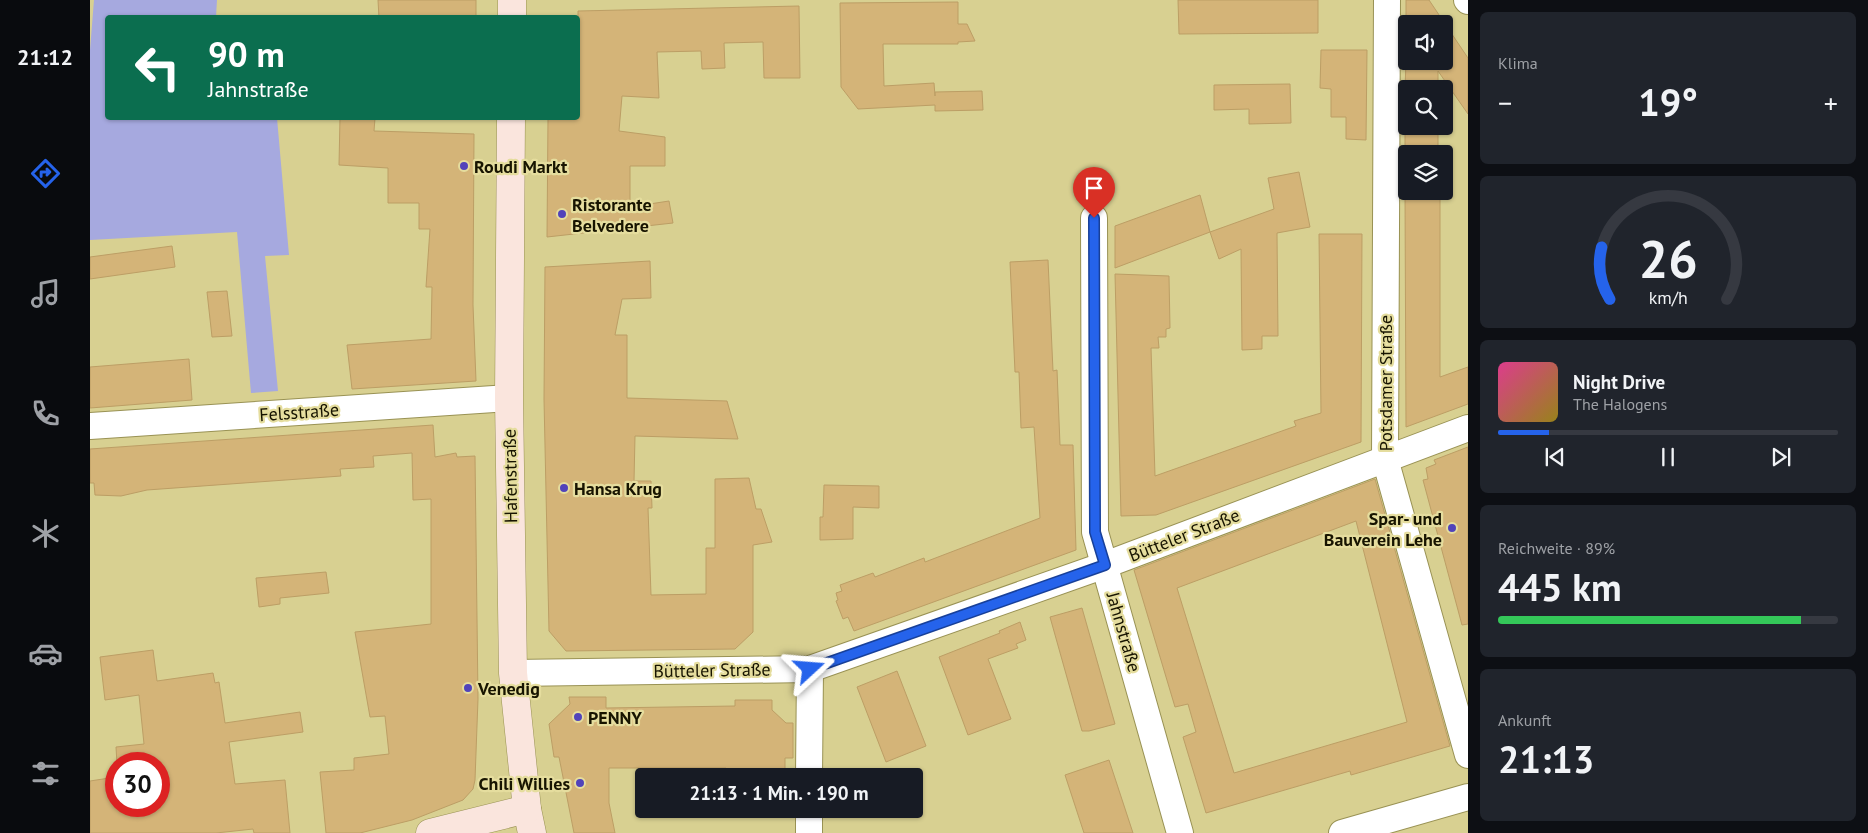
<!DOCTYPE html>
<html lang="de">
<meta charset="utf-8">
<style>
body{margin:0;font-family:"PT Sans",sans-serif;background:#20242c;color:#f1f3f6;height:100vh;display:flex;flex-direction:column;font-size:19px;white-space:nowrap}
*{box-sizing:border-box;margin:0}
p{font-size:16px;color:#9ea1a6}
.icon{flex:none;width:28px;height:28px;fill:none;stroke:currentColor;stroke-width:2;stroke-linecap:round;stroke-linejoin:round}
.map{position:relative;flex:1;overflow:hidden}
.sheet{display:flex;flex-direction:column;gap:12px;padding:12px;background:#0d0f14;width:400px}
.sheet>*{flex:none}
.top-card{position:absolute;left:15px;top:15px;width:475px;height:105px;border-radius:5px;box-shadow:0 1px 4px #0004;background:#0b6e4f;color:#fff;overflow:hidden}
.buttons{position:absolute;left:1308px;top:15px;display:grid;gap:10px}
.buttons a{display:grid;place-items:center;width:55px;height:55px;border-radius:5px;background:#171b24;box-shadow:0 1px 4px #0004;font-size:25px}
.speed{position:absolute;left:15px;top:752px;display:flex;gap:10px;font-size:25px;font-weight:700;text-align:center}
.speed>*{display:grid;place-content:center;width:65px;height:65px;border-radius:50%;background:#171b24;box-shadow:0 1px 4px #0004;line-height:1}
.speed .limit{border:8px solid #d22;background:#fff;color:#111}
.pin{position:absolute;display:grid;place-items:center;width:42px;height:42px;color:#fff;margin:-51px -21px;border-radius:50% 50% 50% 0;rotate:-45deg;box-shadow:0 0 5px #0007}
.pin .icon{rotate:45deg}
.me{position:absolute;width:55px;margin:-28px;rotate:71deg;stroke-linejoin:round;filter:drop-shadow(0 0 4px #0008)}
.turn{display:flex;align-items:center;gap:18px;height:105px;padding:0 20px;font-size:22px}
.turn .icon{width:65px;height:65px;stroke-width:2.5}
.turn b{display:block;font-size:35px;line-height:42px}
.big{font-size:38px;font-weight:800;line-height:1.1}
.sheet .tile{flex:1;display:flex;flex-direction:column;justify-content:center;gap:8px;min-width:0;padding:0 18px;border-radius:8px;background:#20242c}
.sheet .dial{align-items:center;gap:0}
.dial svg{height:130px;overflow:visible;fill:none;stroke:#363941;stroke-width:7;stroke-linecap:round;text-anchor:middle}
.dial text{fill:#f1f3f6;stroke:none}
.song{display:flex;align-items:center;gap:15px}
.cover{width:60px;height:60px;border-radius:8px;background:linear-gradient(135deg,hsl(330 70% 55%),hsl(50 70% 35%))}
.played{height:5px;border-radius:2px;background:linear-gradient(90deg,#2563eb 15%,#363941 15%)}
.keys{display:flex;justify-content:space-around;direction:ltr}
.heat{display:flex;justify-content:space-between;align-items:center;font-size:28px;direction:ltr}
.charge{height:8px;border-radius:4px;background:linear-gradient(90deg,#34c759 89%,#363941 0)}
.trip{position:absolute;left:545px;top:768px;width:288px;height:50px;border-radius:5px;background:#171b24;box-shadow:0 1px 4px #0004;font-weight:800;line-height:50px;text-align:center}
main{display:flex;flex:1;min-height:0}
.tabs{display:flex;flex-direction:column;width:90px;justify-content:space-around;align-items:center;background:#090b0e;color:#9ea1a6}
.tabs .icon{width:35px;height:35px}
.tabs .on{color:#2563eb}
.tabs b{font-size:22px;color:#f1f3f6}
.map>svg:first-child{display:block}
</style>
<main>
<nav class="tabs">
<b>21:12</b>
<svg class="icon on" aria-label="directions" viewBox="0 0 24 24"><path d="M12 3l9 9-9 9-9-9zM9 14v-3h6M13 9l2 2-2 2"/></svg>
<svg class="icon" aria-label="music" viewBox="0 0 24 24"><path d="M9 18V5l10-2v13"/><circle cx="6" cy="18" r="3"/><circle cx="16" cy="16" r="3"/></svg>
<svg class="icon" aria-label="phone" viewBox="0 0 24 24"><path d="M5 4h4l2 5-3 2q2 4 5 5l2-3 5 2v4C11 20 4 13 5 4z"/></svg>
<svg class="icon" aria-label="climate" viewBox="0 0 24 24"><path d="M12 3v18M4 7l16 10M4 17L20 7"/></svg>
<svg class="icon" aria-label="car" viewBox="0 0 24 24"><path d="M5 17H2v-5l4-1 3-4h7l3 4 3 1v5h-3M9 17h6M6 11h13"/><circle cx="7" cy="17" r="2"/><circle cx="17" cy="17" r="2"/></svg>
<svg class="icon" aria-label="filters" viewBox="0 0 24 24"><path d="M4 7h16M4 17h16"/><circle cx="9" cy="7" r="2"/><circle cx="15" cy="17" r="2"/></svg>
</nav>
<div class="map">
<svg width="1378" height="833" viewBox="0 0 1378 833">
<rect width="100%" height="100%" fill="#d8d091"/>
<polygon fill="#a6a9df" points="4,0 127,0 126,17 18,18 18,118 187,118 199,255 175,256 188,391 161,393 147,232 0,240 0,50"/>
<g fill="#d4b478" stroke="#bc9e65" fill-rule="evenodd">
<polygon points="288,0 386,0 386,18 289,18"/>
<polygon points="1088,0 1228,0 1228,33 1089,34"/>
<polygon points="1316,0 1339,0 1378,58 1378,114 1348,71 1348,89 1315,89 1316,61 1354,61 1354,24 1316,24"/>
<polygon points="868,2 868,24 877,24 885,41 868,42 868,44 793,44 794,86 844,83 845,96 845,92 892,91 893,110 845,111 845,105 768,109 751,87 750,3"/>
<polygon points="709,6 710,78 674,78 673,42 634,43 635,68 612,69 611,51 567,52 569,98 532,96 529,131 575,137 575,166 540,166 540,207 579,201 583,223 457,237 458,118 488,118 488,11"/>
<polygon points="1231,50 1277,50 1276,140 1256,139 1256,117 1241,117 1241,89 1230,88"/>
<polygon points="1200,84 1201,123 1159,124 1159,109 1124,110 1124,85"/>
<polygon points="250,118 285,118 284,131 384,134 383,305 386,381 262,389 257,345 341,339 342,287 336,287 340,229 329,229 329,203 298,203 298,168 249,165"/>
<rect x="1315" y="126" width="33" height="28"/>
<polygon points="1209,172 1220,227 1187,233 1188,336 1172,336 1172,349 1152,350 1151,249 1129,259 1120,232 1184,209 1178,178"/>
<polygon points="1315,191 1350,191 1350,377 1378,367 1378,404 1316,427"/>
<polygon points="1110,195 1120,232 1025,268 1025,226"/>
<polygon points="1229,234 1272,234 1271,442 1066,515 1031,516 1025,274 1079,276 1080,328 1076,329 1076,337 1068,337 1069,348 1061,348 1065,476 1206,426 1204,421 1231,413"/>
<polygon points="82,246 85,267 0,279 0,257"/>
<polygon points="958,260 963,371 967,370 970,445 983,445 986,550 764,631 758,617 753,619 746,601 748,600 746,593 752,591 750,585 783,573 785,577 834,558 835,562 950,518 944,427 931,428 929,372 925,372 920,262"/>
<polygon points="560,261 561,298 532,299 525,335 537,335 537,398 637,401 648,439 545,436 544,481 561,481 562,508 558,508 561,595 616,594 616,548 625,548 625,479 659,478 666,509 671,509 682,542 663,545 663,632 645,649 476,651 459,631 454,399 455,267"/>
<polygon points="137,291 142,336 122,337 117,292"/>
<polygon points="99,359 102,400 0,408 0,367"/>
<polygon points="343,425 345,457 366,453 367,457 385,456 388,699 385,780 383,789 373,800 322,820 270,833 236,833 230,772 264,770 264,758 299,754 295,716 280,717 265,632 341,624 341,499 323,500 322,453 283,456 284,467 250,469 251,476 57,490 31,496 5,495 4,483 0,483 0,449"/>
<polygon points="1378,447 1378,624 1372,625 1333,480 1338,479 1336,468 1346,464 1344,460"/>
<path d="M1285,479l75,267 -99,29 -1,-4 -144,42 -23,-76 13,-5 -8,-28 -13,3 -41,-137zM1266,521l51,201 -173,51 -57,-185z"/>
<polygon points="734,485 789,486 789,508 763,507 763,539 730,540 730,517 733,517"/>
<polygon points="236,572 239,593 190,598 190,604 169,607 166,578"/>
<polygon points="992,608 1025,724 999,731 992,731 960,617"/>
<polygon points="930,622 936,640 926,644 928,648 898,659 921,719 878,735 849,657 910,633 909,631"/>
<polygon points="63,650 67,681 123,673 125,683 129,682 135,723 210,712 213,732 139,742 145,784 195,780 200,833 164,833 163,829 126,833 0,833 0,781 26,777 26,806 69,806 69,764 27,764 26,747 54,744 49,695 15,700 10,657"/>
<polygon points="807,671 836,746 796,762 767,687"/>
<polygon points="479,697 516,697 516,708 645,706 645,700 682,700 682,710 696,723 703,723 703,758 695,758 695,776 636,776 636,768 519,768 519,803 525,833 484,833 469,757 464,757 459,724 480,704"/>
<polygon points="1019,760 1043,833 994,833 975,775"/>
</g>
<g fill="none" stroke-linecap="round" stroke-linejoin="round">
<defs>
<g id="street">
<polyline points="1297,0 1295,459 1378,755"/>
<polyline points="1377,0 1378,1"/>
<polyline points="1004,218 1005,532 1090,833"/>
<polyline points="0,426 419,398"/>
<polyline points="423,673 720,669 1015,565 1378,428"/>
<polyline points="719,776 720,669"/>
<polyline points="719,833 719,809"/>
<polyline points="1252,833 1378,797"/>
</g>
<g id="secondary">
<polyline points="422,18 422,0"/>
<polyline points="421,118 419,398 423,673 437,809 442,833"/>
<polyline points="340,833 437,809"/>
</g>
</defs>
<use href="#street" stroke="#999254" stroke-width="28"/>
<use href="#secondary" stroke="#999254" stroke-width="29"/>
<use href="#street" stroke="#fff" stroke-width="26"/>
<use href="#secondary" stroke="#fae5dd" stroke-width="28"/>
</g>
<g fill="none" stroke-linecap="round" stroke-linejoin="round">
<defs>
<polyline id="route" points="720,669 1015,565 1005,532 1004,218"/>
</defs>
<use href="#route" stroke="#184099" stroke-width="12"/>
<use href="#route" stroke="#2563eb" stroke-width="9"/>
</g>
<g fill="#5143ba" stroke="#e5dd9e" stroke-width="2">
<circle cx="374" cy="166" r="5"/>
<circle cx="472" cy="214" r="5"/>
<circle cx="474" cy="488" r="5"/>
<circle cx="1362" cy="528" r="5"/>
<circle cx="378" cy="688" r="5"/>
<circle cx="488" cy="717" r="5"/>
<circle cx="490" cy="783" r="5"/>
</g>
<g text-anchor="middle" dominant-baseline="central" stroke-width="4.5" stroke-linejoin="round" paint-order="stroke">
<g font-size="18" font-weight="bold" fill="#171400" stroke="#e5dd9e" text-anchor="start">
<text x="384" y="166">Roudi Markt</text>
<text x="482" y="204">Ristorante<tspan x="482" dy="21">Belvedere</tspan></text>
<text x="484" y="488">Hansa Krug</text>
<text x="1352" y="518" text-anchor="end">Spar- und<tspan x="1352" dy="21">Bauverein Lehe</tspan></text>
<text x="388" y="688">Venedig</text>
<text x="498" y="717">PENNY</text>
<text x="480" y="783" text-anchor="end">Chili Willies</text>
</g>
<g font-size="18" fill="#171400" stroke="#e5dd9e">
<text transform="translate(1295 383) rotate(-90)">Potsdamer Straße</text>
<text transform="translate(209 412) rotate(-4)">Felsstraße</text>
<text transform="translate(420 476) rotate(-91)">Hafenstraße</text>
<text transform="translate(1094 535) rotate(-21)">Bütteler Straße</text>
<text transform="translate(1034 632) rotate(74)">Jahnstraße</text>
<text transform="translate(622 670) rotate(-1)">Bütteler Straße</text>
</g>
</g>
</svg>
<div class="buttons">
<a><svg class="icon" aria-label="sound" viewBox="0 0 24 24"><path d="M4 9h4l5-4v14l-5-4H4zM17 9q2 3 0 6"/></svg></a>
<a><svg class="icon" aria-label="search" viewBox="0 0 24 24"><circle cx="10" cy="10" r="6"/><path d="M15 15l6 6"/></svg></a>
<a><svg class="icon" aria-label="layers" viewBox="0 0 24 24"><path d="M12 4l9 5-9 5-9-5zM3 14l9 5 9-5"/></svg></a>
</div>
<div class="speed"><div class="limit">30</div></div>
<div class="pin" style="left:1004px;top:218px;background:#d93025"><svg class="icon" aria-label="arrive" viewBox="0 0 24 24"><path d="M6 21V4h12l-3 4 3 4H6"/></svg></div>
<svg class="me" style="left:720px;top:669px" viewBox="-20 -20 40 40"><path d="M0-17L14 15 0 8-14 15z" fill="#2563eb" stroke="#fff" stroke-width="4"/></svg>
<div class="trip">21:13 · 1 Min. · 190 m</div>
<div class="top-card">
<div class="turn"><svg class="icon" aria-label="left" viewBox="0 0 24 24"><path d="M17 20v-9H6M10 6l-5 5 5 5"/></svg><div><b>90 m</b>Jahnstraße</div></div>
</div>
</div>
<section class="sheet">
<div class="tile"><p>Klima</p>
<div class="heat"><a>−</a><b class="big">19°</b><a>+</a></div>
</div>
<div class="tile dial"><svg viewBox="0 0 100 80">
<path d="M14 69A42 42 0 1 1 86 69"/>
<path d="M14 69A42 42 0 0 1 9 37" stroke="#2563eb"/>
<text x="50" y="56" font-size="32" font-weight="700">26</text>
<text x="50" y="72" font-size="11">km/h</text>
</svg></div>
<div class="tile">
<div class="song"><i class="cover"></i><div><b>Night Drive</b><p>The Halogens</p></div></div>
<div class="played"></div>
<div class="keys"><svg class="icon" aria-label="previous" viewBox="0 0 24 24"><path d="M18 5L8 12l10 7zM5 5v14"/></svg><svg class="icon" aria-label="pause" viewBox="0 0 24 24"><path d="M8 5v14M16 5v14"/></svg><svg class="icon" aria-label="next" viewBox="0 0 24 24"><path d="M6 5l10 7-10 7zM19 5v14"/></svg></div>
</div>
<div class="tile"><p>Reichweite · 89%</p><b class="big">445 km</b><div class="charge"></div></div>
<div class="tile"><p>Ankunft</p><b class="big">21:13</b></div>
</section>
</main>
